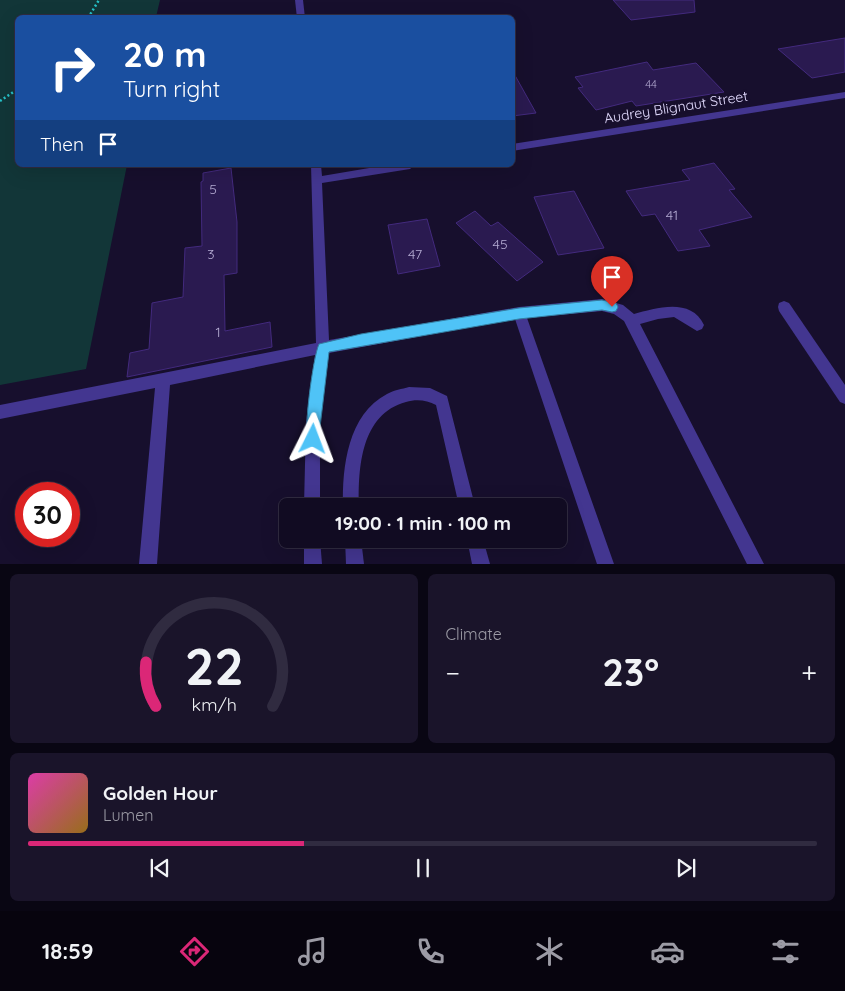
<!DOCTYPE html>
<meta charset="utf-8">
<style>
body{margin:0;font-family:Quicksand,sans-serif;background:#1a142a;color:#f1f3f6;height:100vh;display:flex;flex-direction:column;font-size:19px;white-space:nowrap}
*{box-sizing:border-box;margin:0}
p{font-size:16px;color:#9c9ba5}
.icon{flex:none;width:28px;height:28px;fill:none;stroke:currentColor;stroke-width:2;stroke-linecap:round;stroke-linejoin:round}
.map{position:relative;height:564px;overflow:hidden}
.drawer{display:flex;flex-direction:column;gap:10px;padding:10px;background:#090613;flex:1}
.drawer>*{flex:none}
.guide{position:absolute;left:15px;top:15px;width:500px;height:152px;border-radius:8px;box-shadow:0 5px 20px #0002,0 0 0 1px #302b40;background:#1a4fa0;color:#fff;overflow:hidden}
.speed{position:absolute;left:15px;top:482px;display:flex;gap:10px;font-size:25px;font-weight:700;text-align:center}
.speed>*{display:grid;place-content:center;width:65px;height:65px;border-radius:50%;background:#110b22;box-shadow:0 5px 20px #0002,0 0 0 1px #302b40;line-height:1}
.speed .limit{border:8px solid #d22;background:#fff;color:#111}
.pin{position:absolute;display:grid;place-items:center;width:42px;height:42px;color:#fff;margin:-51px -21px;border-radius:50% 50% 50% 0;rotate:-45deg;box-shadow:0 0 5px #0007}
.pin .icon{rotate:45deg}
.me{position:absolute;width:55px;margin:-28px;rotate:3deg;stroke-linejoin:round;filter:drop-shadow(0 0 4px #0008)}
.turn{display:flex;align-items:center;gap:18px;height:105px;padding:0 25px;font-size:22px}
.turn .icon{width:65px;height:65px;stroke-width:2.5}
.turn b{display:block;font-size:35px;line-height:42px}
.then{display:flex;align-items:center;height:48px;padding:0 25px;background:#0003;gap:10px;font-size:19px}
.big{font-size:38px;font-weight:800;line-height:1.1}
.drawer .tile{flex:1;display:flex;flex-direction:column;justify-content:center;gap:8px;min-width:0;padding:0 18px;border-radius:8px;background:#1a142a}
.drawer .dial{align-items:center;gap:0}
.dial svg{height:130px;overflow:visible;fill:none;stroke:#302b40;stroke-width:7;stroke-linecap:round;text-anchor:middle}
.dial text{fill:#f1f3f6;stroke:none}
.song{display:flex;align-items:center;gap:15px}
.cover{width:60px;height:60px;border-radius:8px;background:linear-gradient(135deg,hsl(320 70% 55%),hsl(40 70% 35%))}
.played{height:5px;border-radius:2px;background:linear-gradient(90deg,#db2777 35%,#302b40 35%)}
.keys{display:flex;justify-content:space-around;direction:ltr}
.heat{display:flex;justify-content:space-between;align-items:center;font-size:28px;direction:ltr}
.drawer .tiles{flex:1;display:grid;gap:10px;grid-template-columns:1fr 1fr}
.tile:last-child{grid-column:span 2}
.trip{position:absolute;left:279px;top:498px;width:288px;height:50px;border-radius:8px;background:#110b22;box-shadow:0 5px 20px #0002,0 0 0 1px #302b40;font-weight:800;line-height:50px;text-align:center}
.dock{display:flex;height:80px;justify-content:space-around;align-items:center;background:#07040e;color:#9c9ba5}
.dock .icon{width:35px;height:35px}
.dock .on{color:#db2777}
.dock b{font-size:22px;color:#f1f3f6}
.map>svg:first-child{display:block}
</style>
<div class="map">
<svg width="845" height="564" viewBox="0 0 845 564">
<rect width="100%" height="100%" fill="#170f2d"/>
<polygon fill="#123638" points="0,0 160,0 156,17 18,18 18,165 127,165 86,369 0,385"/>
<g fill="#2a1a50" stroke="#432a7e">
<polygon points="613,0 694,0 695,12 631,20"/>
<polygon points="845,38 845,72 812,78 778,49"/>
<polygon points="647,62 653,70 696,63 724,92 636,106 632,101 596,110 578,88 583,87 575,77"/>
<polygon points="512,70 536,113 512,116"/>
<polygon points="714,163 735,189 729,190 752,217 699,230 710,246 678,251 655,214 642,216 626,191 690,180 682,170"/>
<polygon points="231,168 237,222 237,273 224,275 225,331 270,322 272,347 127,377 130,353 149,349 152,303 183,297 185,248 202,246 201,182 203,181 203,173"/>
<polygon points="574,191 604,248 558,255 534,197"/>
<polygon points="475,211 491,226 498,222 543,262 517,281 456,223"/>
<polygon points="427,219 440,266 398,274 388,225"/>
</g>
<g fill="none" stroke-linecap="round" stroke-linejoin="round">
<g stroke="#26c2c9" stroke-width="2.5" stroke-dasharray="2 2.5" stroke-linecap="butt">
<polyline points="88,18 99,0"/>
<polyline points="0,101 18,89"/>
</g>
<g fill="#433690" fill-rule="evenodd">
<polygon points="295,0 303,0 305,18 297,18"/>
<polygon points="845,92 845,98 512,151 512,144"/>
<path d="M311,165h10l1,11 65,-11h28l-5,4 -88,14 7,157 190,-33 83,-8 21,6 11,9c22,-6 57,-17 70,11l-2,4 -5,2 -23,-14 -16,2 -18,5 124,240h-17l-123,-243 -10,-7 -12,-3 -75,7 87,246h-17l-82,-245 -186,34 -9,69v84h-16l2,-84 9,-67 -145,30 -13,179h-18l16,-176 -155,31v-14l316,-62z"/>
<polygon points="784,301 789,303 845,385 845,404 840,402 779,311 778,307 779,303"/>
<path d="M409,387l21,1 17,8 28,110h-16l-23,-101c-9,-5 -20,-6 -30,-3 -45,12 -48,66 -47,104h-16c-1,-39 5,-92 44,-112 7,-4 15,-5 22,-7z"/>
<polygon points="304,539 320,539 322,564 304,564"/>
<polygon points="345,539 361,539 364,564 346,564"/>
<polygon points="467,539 483,539 490,564 472,564"/>
</g>
</g>
<path fill="#4fc3f7" stroke="#337fa1" d="M602,300l14,3 2,4 -2,4 -4,1 -10,-2 -83,9 -190,33 -11,92 -5,2 -5,-2c-5,-12 5,-87 11,-100l42,-10 158,-26z"/>
<g text-anchor="middle" dominant-baseline="central" stroke-width="5" stroke-linejoin="round" paint-order="stroke">
<g font-size="11" fill="#b5acd3">
<text x="651" y="84">44</text>
</g>
<g font-size="14" fill="#e3dcff" stroke="#170f2d">
<text transform="translate(676 107) rotate(-9)">Audrey Blignaut Street</text>
</g>
<g font-size="14" fill="#b5acd3">
<text x="213" y="189">5</text>
<text x="672" y="215">41</text>
<text x="500" y="244">45</text>
<text x="211" y="254">3</text>
<text x="415" y="254">47</text>
<text x="218" y="332">1</text>
</g>
</g>
</svg>
<div class="speed"><div class="limit">30</div></div>
<div class="pin" style="left:612px;top:307px;background:#d93025"><svg class="icon" aria-label="arrive" viewBox="0 0 24 24"><path d="M6 21V4h12l-3 4 3 4H6"/></svg></div>
<svg class="me" style="left:313px;top:439px" viewBox="-20 -20 40 40"><path d="M0-17L14 15 0 8-14 15z" fill="#4fc3f7" stroke="#fff" stroke-width="4"/></svg>
<div class="trip">19:00 · 1 min · 100 m</div>
<div class="guide">
<div class="turn"><svg class="icon" aria-label="right" viewBox="0 0 24 24"><path d="M7 20v-9h11M14 6l5 5-5 5"/></svg><div><b>20 m</b>Turn right</div></div>
<div class="then">Then<svg class="icon" aria-label="arrive" viewBox="0 0 24 24"><path d="M6 21V4h12l-3 4 3 4H6"/></svg></div>
</div>
</div>
<section class="drawer">
<div class="tiles">
<div class="tile dial"><svg viewBox="0 0 100 80">
<path d="M14 69A42 42 0 1 1 86 69"/>
<path d="M14 69A42 42 0 0 1 8 42" stroke="#db2777"/>
<text x="50" y="56" font-size="32" font-weight="700">22</text>
<text x="50" y="72" font-size="11">km/h</text>
</svg></div>
<div class="tile"><p>Climate</p>
<div class="heat"><a>−</a><b class="big">23°</b><a>+</a></div>
</div>
<div class="tile">
<div class="song"><i class="cover"></i><div><b>Golden Hour</b><p>Lumen</p></div></div>
<div class="played"></div>
<div class="keys"><svg class="icon" aria-label="previous" viewBox="0 0 24 24"><path d="M18 5L8 12l10 7zM5 5v14"/></svg><svg class="icon" aria-label="pause" viewBox="0 0 24 24"><path d="M8 5v14M16 5v14"/></svg><svg class="icon" aria-label="next" viewBox="0 0 24 24"><path d="M6 5l10 7-10 7zM19 5v14"/></svg></div>
</div>
</div>
</section>
<nav class="dock">
<b>18:59</b>
<svg class="icon on" aria-label="directions" viewBox="0 0 24 24"><path d="M12 3l9 9-9 9-9-9zM9 14v-3h6M13 9l2 2-2 2"/></svg>
<svg class="icon" aria-label="music" viewBox="0 0 24 24"><path d="M9 18V5l10-2v13"/><circle cx="6" cy="18" r="3"/><circle cx="16" cy="16" r="3"/></svg>
<svg class="icon" aria-label="phone" viewBox="0 0 24 24"><path d="M5 4h4l2 5-3 2q2 4 5 5l2-3 5 2v4C11 20 4 13 5 4z"/></svg>
<svg class="icon" aria-label="climate" viewBox="0 0 24 24"><path d="M12 3v18M4 7l16 10M4 17L20 7"/></svg>
<svg class="icon" aria-label="car" viewBox="0 0 24 24"><path d="M5 17H2v-5l4-1 3-4h7l3 4 3 1v5h-3M9 17h6M6 11h13"/><circle cx="7" cy="17" r="2"/><circle cx="17" cy="17" r="2"/></svg>
<svg class="icon" aria-label="filters" viewBox="0 0 24 24"><path d="M4 7h16M4 17h16"/><circle cx="9" cy="7" r="2"/><circle cx="15" cy="17" r="2"/></svg>
</nav>
